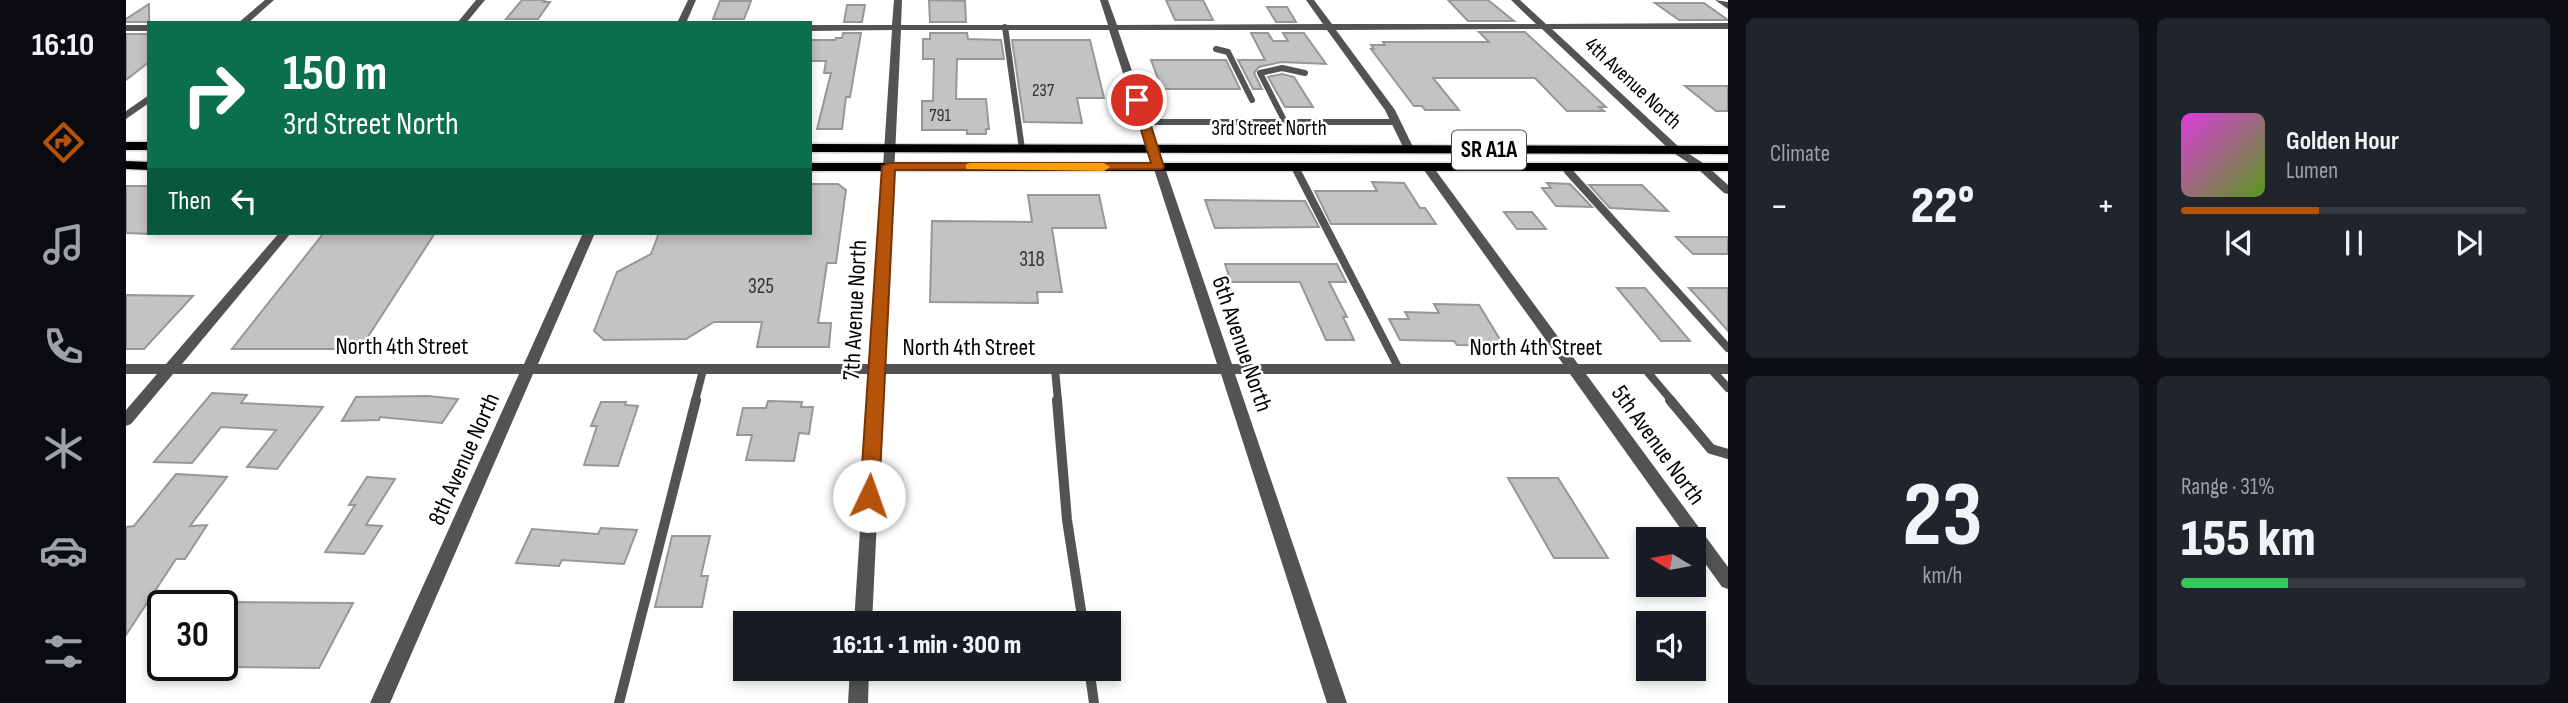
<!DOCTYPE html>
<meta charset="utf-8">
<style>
body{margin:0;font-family:"Sofia Sans Condensed",sans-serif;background:#20242c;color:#f1f3f6;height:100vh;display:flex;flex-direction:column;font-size:26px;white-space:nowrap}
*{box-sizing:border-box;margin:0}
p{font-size:23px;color:#9ea1a6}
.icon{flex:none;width:38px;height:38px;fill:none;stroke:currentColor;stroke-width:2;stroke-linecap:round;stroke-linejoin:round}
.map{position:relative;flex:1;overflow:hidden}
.details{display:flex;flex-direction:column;gap:18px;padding:18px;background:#0d0f14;width:840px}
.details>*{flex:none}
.hud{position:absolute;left:21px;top:21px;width:665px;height:214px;border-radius:0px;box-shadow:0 4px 10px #0003;background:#0b6e4f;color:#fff;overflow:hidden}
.needle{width:46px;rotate:280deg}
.tools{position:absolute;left:1510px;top:527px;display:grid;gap:14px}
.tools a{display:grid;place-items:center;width:70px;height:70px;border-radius:0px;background:#171b24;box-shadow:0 4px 10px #0003;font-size:35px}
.speed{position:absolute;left:21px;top:590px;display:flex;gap:14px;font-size:35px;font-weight:700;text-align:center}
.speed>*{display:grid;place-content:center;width:91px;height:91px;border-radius:50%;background:#171b24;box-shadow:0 4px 10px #0003;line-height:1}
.speed .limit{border:4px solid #111;border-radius:10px;background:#fff;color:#111}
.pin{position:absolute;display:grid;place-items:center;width:60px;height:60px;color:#fff;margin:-30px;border:4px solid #fff;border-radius:50%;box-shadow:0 2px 7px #0007}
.me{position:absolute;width:77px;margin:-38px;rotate:3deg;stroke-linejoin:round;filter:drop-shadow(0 0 5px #0008)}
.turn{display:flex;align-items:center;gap:24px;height:147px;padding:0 21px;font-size:32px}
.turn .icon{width:91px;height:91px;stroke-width:2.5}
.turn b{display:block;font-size:49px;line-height:60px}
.then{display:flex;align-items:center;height:66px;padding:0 21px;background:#0003;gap:14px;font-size:26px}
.big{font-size:52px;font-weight:800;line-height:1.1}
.details .tile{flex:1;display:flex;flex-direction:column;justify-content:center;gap:10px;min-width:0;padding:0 24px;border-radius:10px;background:#20242c}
.details .dial{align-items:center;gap:0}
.dial b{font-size:91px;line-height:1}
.song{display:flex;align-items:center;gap:21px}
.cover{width:84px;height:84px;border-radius:10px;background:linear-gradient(135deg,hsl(300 70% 55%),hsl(90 70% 35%))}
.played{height:7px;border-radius:4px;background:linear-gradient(90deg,#b45309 40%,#363941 40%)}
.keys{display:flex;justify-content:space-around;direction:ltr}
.heat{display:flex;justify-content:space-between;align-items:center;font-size:38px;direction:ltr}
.charge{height:10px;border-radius:5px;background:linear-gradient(90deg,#34c759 31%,#363941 0)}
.details .tiles{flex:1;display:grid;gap:18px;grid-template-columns:repeat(2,1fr)}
.trip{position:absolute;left:607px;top:611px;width:388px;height:70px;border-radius:0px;background:#171b24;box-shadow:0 4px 10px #0003;font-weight:800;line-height:70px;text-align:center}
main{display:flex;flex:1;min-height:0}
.dock{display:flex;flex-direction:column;width:126px;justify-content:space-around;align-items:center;background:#090b0e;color:#9ea1a6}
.dock .icon{width:49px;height:49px}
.dock .on{color:#b45309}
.dock b{font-size:32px;color:#f1f3f6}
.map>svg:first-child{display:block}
</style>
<main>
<nav class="dock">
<b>16:10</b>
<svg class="icon on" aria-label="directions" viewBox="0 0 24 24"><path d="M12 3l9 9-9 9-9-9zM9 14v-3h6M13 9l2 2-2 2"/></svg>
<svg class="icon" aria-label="music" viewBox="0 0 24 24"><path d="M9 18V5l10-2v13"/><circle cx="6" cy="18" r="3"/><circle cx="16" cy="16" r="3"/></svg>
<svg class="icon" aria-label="phone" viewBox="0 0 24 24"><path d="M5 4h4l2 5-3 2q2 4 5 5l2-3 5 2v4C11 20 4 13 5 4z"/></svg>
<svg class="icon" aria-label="climate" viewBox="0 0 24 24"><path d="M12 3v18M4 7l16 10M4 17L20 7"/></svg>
<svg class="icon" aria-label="car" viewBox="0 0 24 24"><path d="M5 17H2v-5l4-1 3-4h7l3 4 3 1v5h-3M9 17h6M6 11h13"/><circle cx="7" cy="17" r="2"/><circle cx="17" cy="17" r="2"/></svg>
<svg class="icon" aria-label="filters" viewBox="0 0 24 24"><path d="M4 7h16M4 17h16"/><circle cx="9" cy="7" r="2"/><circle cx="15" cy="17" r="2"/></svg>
</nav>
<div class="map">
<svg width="1602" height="703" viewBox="0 0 1602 703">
<rect width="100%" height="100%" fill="#fff"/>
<g fill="#c3c3c3" stroke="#979797" stroke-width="2">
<polygon points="396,0 419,0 417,2 424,2 412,19 380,19"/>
<polygon points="803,0 839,1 840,22 804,22"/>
<polygon points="1040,0 1077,0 1087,20 1049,20"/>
<polygon points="1322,0 1362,0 1388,21 1342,21"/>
<polygon points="594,1 625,1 618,19 587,19"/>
<polygon points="1529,3 1578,3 1602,20 1553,20"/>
<polygon points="23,4 23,22 0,22 0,19"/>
<polygon points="721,5 739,5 736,22 718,22"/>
<polygon points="1141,7 1161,7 1170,22 1150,22"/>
<polygon points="1353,32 1399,32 1480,107 1473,107 1478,111 1441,111 1409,78 1307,78 1333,110 1299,110 1296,106 1288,106 1245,49 1248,49 1245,45 1259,45 1257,42 1363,42"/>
<polygon points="717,33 735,33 724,97 720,97 716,129 691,129 705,73 698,73 700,61 684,61 684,40 709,40 710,38 716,38"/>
<polygon points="804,33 841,33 842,39 875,40 878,59 831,59 830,99 860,99 863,129 860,129 860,134 841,134 841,130 796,130 796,101 807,101 808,59 797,59 797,39 804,39"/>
<polygon points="1125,33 1142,33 1147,41 1162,41 1157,33 1178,33 1200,64 1155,62 1133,67 1128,73 1136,89 1127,89 1112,60 1139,60"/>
<polygon points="0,34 23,34 23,62 0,80"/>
<polygon points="886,40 964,40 978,98 951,98 956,123 898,122"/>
<polygon points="1025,60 1100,60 1114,89 1036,89"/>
<polygon points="1156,74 1168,77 1187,107 1159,107 1142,77"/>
<polygon points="1559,86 1602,86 1602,111 1590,111"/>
<polygon points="1246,182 1278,183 1294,208 1299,208 1310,224 1205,224 1189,191 1251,191"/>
<polygon points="1421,183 1444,184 1466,207 1430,206 1416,188 1425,188"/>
<polygon points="684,184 712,184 720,190 710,263 701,263 692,323 705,323 703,347 631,347 636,322 588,322 560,339 478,340 468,331 491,272 525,254 533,233 684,233"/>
<polygon points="1463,185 1516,185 1542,211 1484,208"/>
<polygon points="0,186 23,186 23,234 0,233"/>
<polygon points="902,195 973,195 980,228 926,228 936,292 911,292 912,303 804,302 806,221 906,222"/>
<polygon points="1079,200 1179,201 1193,227 1089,228"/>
<polygon points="1378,212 1406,212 1420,229 1391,229"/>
<polygon points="309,233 234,349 106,349 197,234"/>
<polygon points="1550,237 1602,237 1602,254 1567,254"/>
<polygon points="1099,264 1211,264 1220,282 1203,282 1221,317 1217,317 1228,340 1200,340 1174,282 1105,282"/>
<polygon points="1491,288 1519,288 1564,341 1535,341"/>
<polygon points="1563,288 1602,288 1602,331 1579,305"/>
<polygon points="0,295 67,296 18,349 0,349"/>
<polygon points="1308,304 1353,305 1378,346 1331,345 1328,341 1274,340 1263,319 1283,319 1279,312 1313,313"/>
<polygon points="86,393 121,395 115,403 197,407 151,469 121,467 150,430 95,427 66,463 28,462"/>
<polygon points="302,396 332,399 316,423 254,417 253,420 216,421 230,397"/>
<polygon points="642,401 676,402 675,407 687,407 683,434 673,433 668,461 620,460 626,435 611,435 617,408 640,408"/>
<polygon points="475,402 500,402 499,405 512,406 492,466 458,465 471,426 465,426"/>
<polygon points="50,474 101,477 64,526 81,525 59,559 50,559 0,635 0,527 8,526"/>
<polygon points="241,477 269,479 240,525 256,526 238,554 199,552 229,505 223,505"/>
<polygon points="1382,478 1432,478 1482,558 1428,558"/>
<polygon points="475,528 511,530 498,564 436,560 433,566 390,563 406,529 472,534"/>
<polygon points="546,536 584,536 575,576 582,576 576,607 529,607"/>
<polygon points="96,602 227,603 193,668 96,667"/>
</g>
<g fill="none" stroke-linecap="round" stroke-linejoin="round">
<defs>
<g id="primary">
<rect x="0" y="142" width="23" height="8"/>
<polygon points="684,144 1602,146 1602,154 684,152"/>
<polygon points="0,161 23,162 23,170 0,169"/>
<rect x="684" y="163" width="918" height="8"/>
</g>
</defs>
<use href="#primary" stroke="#dbdbdb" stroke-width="3"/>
<g stroke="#535353" stroke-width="6">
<polyline points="879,27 896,149"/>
<polyline points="1090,49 1102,52 1126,100"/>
<polyline points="1019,122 1270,122"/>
<polyline points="1159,122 1134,73 1156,68 1179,73"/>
<polyline points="1169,167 1172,173"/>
<polyline points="1438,167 1444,173"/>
</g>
<g stroke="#535353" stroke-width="8">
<polyline points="1171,171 1273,369"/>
<polyline points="1442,171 1602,348"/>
<polyline points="929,369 932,401"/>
<polyline points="1519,369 1546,401"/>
<polyline points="1585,369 1602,388"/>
<polyline points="569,401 577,370"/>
</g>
<g stroke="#535353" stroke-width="10">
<polyline points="931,400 941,520 957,623"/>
<polyline points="1544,400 1585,449 1602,454"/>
<polyline points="963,668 968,703"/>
<polyline points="493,703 570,400"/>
</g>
<g fill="#535353" fill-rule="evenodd">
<polygon points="139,0 148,0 122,23 112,23"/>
<polygon points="350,0 359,0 340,23 331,23"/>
<polygon points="562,0 570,0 560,23 551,23"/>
<path d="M768,0h8l-1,25h207l-8,-25h8l9,25 206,-1 -17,-24h8l18,24h204l-25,-24h9l26,24 182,-1v6h-176l128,119 26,17 22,20v9l-4,-1 -26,-24 -26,-17 -130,-123 -206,1 59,80 19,39 -5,3 -5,-3 -19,-39 -58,-80h-209l114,334h331l-142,-198 2,-2h8l147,200h150v10h-142l142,193v22l-6,-2 -28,-39v-9h-6l-118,-165h-335l112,329h-20l-106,-329h-337l-12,249h-18l16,-249h-337l-143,329h-20l149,-329h-346l-42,50 -5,2v-16l31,-36h-31v-10h40l113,-131h12l-109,131h342l59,-131h12l-57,131h332l22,-334 -82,1v-6h82zM775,30h208l108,334h-332z"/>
<polygon points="1589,0 1602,2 1602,9"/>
<rect x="0" y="25" width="23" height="6"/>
<polygon points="23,95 23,103 0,119 0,111"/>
<polygon points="724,668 743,668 742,703 722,703"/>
</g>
<use href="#primary" fill="#000" fill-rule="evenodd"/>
</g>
<polygon fill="#b45309" stroke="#753606" stroke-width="2" points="1007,97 1017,100 1038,167 1036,169 769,170 753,496 750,502 743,504 737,502 734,496 756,166 763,163 1025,163 1006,100"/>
<polygon fill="#f59e0b" points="844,163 978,163 984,167 978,171 840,169 840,164"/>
<g text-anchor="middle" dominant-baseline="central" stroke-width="5" stroke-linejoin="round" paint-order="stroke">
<g font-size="18" fill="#313131">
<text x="917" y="90">237</text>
<text x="814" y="115">791</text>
</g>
<g font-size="21" fill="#000" stroke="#fff">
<text transform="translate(1507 83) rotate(43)">4th Avenue North</text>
<text x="1143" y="128">3rd Street North</text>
</g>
<g font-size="21" fill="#313131">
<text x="906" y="259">318</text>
<text x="635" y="286">325</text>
</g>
<rect fill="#fff" stroke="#4c4c4c" stroke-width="2" x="1326" y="130.5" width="74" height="39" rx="5"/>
<g font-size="23" font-weight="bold" fill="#000">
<text x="1363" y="150">SR A1A</text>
</g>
<g font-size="24" fill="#000" stroke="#fff">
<text transform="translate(729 310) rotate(-87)">7th Avenue North</text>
<text transform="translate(1116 344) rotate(71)">6th Avenue North</text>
<text x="276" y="346">North 4th Street</text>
<text x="843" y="347">North 4th Street</text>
<text x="1410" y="347">North 4th Street</text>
<text transform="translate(1532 445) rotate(54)">5th Avenue North</text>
<text transform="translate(338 459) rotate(-66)">8th Avenue North</text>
</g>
</g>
</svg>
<div class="tools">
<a><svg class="needle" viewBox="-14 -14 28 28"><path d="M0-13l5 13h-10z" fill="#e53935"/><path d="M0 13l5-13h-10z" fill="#9ea1a6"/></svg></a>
<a><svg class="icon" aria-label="sound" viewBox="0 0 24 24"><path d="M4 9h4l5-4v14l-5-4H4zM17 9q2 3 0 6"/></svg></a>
</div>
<div class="speed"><div class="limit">30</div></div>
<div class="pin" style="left:1011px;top:100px;background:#d93025"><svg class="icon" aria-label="arrive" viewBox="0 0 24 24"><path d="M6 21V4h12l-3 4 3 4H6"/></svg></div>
<svg class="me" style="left:743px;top:496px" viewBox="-20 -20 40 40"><circle r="19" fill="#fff"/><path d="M0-13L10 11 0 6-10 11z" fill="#b45309"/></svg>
<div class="trip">16:11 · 1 min · 300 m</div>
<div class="hud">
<div class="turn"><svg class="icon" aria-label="right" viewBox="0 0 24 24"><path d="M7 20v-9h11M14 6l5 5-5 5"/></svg><div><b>150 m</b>3rd Street North</div></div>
<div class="then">Then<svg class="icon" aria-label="left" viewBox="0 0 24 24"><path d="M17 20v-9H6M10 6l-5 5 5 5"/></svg></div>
</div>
</div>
<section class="details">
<div class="tiles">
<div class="tile"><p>Climate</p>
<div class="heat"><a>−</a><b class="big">22°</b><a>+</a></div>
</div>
<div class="tile">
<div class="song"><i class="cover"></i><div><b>Golden Hour</b><p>Lumen</p></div></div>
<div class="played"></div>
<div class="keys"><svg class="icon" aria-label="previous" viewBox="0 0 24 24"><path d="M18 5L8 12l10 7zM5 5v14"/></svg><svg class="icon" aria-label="pause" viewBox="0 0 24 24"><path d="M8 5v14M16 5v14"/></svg><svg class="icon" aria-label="next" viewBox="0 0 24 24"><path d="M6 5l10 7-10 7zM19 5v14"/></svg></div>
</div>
<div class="tile dial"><b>23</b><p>km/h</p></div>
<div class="tile"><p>Range · 31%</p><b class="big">155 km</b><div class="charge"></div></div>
</div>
</section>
</main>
